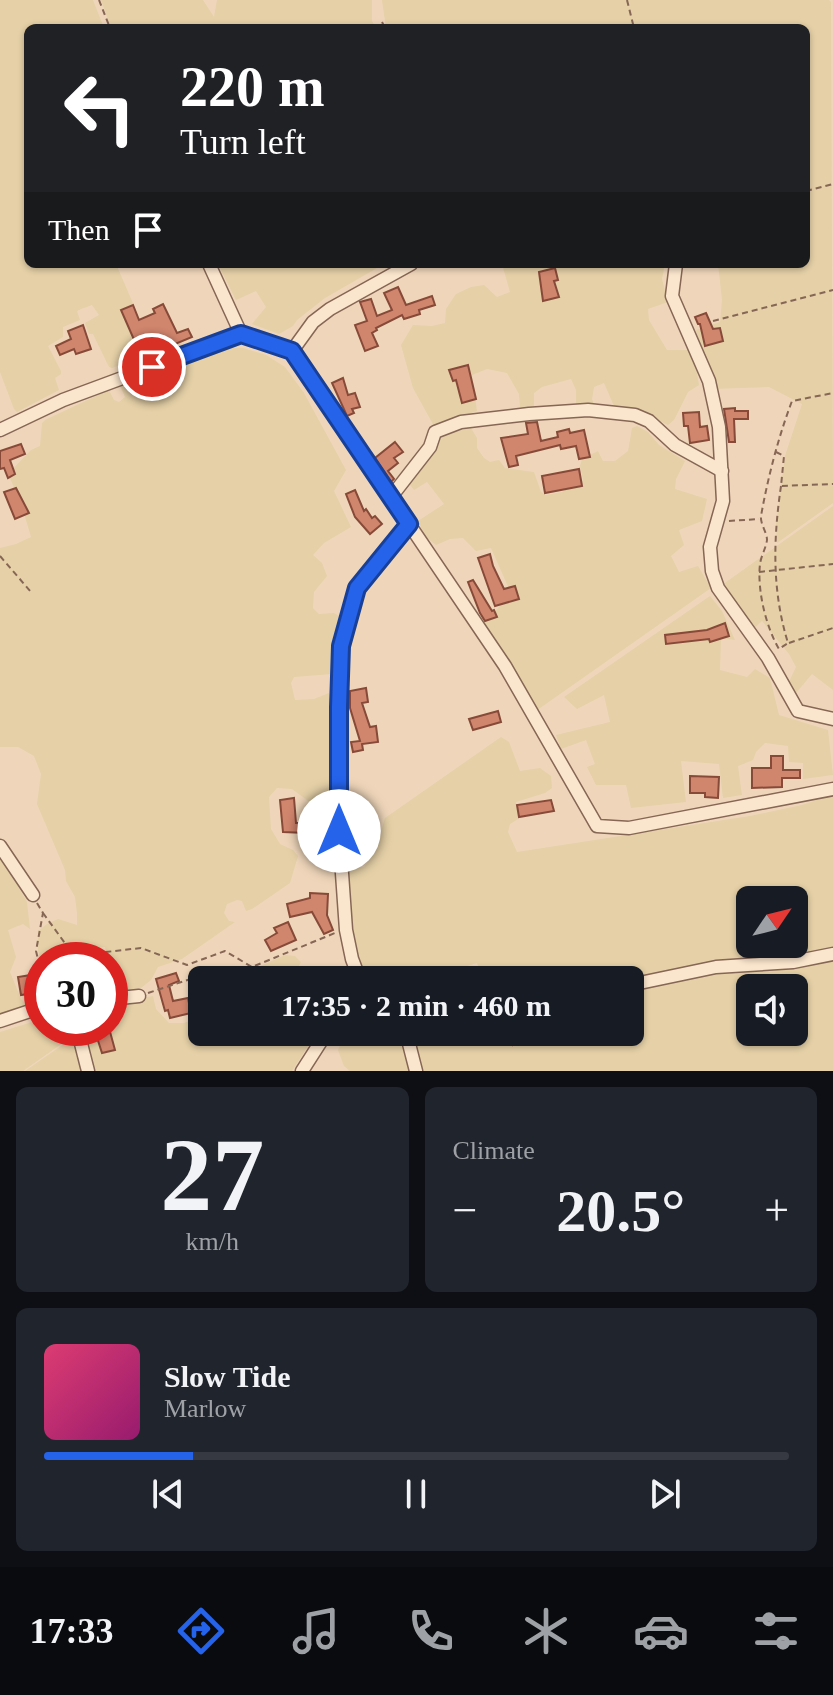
<!DOCTYPE html>
<meta charset="utf-8">
<style>
body{margin:0;font-family:Georgia,serif;background:#20242c;color:#f1f3f6;height:100vh;display:flex;flex-direction:column;font-size:30px;white-space:nowrap}
*{box-sizing:border-box;margin:0}
p{font-size:26px;color:#9ea1a6}
.icon{flex:none;width:44px;height:44px;fill:none;stroke:currentColor;stroke-width:2;stroke-linecap:round;stroke-linejoin:round}
.map{position:relative;height:1071px;overflow:hidden}
.details{display:flex;flex-direction:column;gap:16px;padding:16px;background:#0d0f14;flex:1}
.details>*{flex:none}
.top-card{position:absolute;left:24px;top:24px;width:786px;height:244px;border-radius:12px;box-shadow:0 2px 6px #0004;background:#202124;color:#fff;overflow:hidden}
.needle{width:52px;rotate:55deg}
.buttons{position:absolute;left:736px;top:886px;display:grid;gap:16px}
.buttons a{display:grid;place-items:center;width:72px;height:72px;border-radius:12px;background:#171b24;box-shadow:0 2px 6px #0004;font-size:40px}
.speed{position:absolute;left:24px;top:942px;display:flex;gap:16px;font-size:40px;font-weight:700;text-align:center}
.speed>*{display:grid;place-content:center;width:104px;height:104px;border-radius:50%;background:#171b24;box-shadow:0 2px 6px #0004;line-height:1}
.speed .limit{border:12px solid #d22;background:#fff;color:#111}
.pin{position:absolute;display:grid;place-items:center;width:68px;height:68px;color:#fff;margin:-34px;border:4px solid #fff;border-radius:50%;box-shadow:0 2px 8px #0007}
.me{position:absolute;width:88px;margin:-44px;rotate:0deg;stroke-linejoin:round;filter:drop-shadow(0 0 6px #0008)}
.turn{display:flex;align-items:center;gap:28px;height:168px;padding:0 24px;font-size:36px}
.turn .icon{width:104px;height:104px;stroke-width:2.5}
.turn b{display:block;font-size:56px;line-height:68px}
.then{display:flex;align-items:center;height:76px;padding:0 24px;background:#0003;gap:16px;font-size:30px}
.big{font-size:60px;font-weight:600;line-height:1.1}
.details .widget{flex:1;display:flex;flex-direction:column;justify-content:center;gap:12px;min-width:0;padding:0 28px;border-radius:12px;background:#20242c}
.details .dial{align-items:center;gap:0}
.dial b{font-size:104px;line-height:1}
.song{display:flex;align-items:center;gap:24px}
.cover{width:96px;height:96px;border-radius:12px;background:linear-gradient(135deg,hsl(340 70% 55%),hsl(320 70% 35%))}
.played{height:8px;border-radius:4px;background:linear-gradient(90deg,#2563eb 20%,#363941 20%)}
.keys{display:flex;justify-content:space-around;direction:ltr}
.heat{display:flex;justify-content:space-between;align-items:center;font-size:44px;direction:ltr}
.details .tiles{flex:1;display:grid;gap:16px;grid-template-columns:1fr 1fr}
.widget:last-child{grid-column:span 2}
.trip{position:absolute;left:188px;top:966px;width:456px;height:80px;border-radius:12px;background:#171b24;box-shadow:0 2px 6px #0004;font-weight:600;line-height:80px;text-align:center}
.tab-bar{display:flex;height:128px;justify-content:space-around;align-items:center;background:#090b0e;color:#9ea1a6}
.tab-bar .icon{width:56px;height:56px}
.tab-bar .on{color:#2563eb}
.tab-bar b{font-size:36px;color:#f1f3f6}
.map>svg:first-child{display:block}
</style>
<div class="map">
<svg width="833" height="1071" viewBox="0 0 833 1071">
<rect width="100%" height="100%" fill="#efd6ba"/>
<g fill="#e5d0a7" fill-rule="evenodd">
<polygon points="0,0 93,0 104,28 28,28 28,264 116,264 154,352 112,368 109,367 93,334 89,334 85,323 99,315 92,305 81,309 77,311 80,320 63,327 63,337 48,346 61,371 61,374 55,378 59,390 17,412 14,409 0,372"/>
<polygon points="101,0 203,0 214,17 217,0 372,0 372,21 376,28 111,28"/>
<polygon points="382,0 829,0 831,2 833,503 777,543 776,525 785,456 802,404 769,387 712,389 708,384 696,330 720,322 722,300 718,264 806,264 806,28 386,28"/>
<polygon points="218,264 384,264 325,298 297,320 293,326 279,334 252,324 266,307 256,291 236,300"/>
<polygon points="502,264 665,264 662,279 668,302 648,309 649,320 667,350 688,350 696,368 699,385 688,392 674,420 668,425 641,412 618,410 614,406 604,383 594,387 592,399 595,407 576,405 576,390 571,379 542,387 534,393 534,406 520,407 519,394 507,373 487,369 472,375 477,411 434,426 413,388 401,345 413,325 432,326 445,323 446,309 456,294 471,287 484,285 497,297 510,292"/>
<polygon points="221,348 243,348 266,355 285,367 304,393 346,470 334,491 351,527 324,543 313,555 322,563 327,576 314,592 313,608 319,614 334,613 343,618 332,674 294,677 291,683 295,700 314,699 329,693 335,748 335,803 311,803 292,789 277,788 269,797 271,829 280,844 293,850 298,856 290,883 252,909 246,911 242,901 237,900 227,904 224,913 229,921 235,922 182,959 158,967 151,980 141,988 113,994 110,960 107,960 105,947 82,948 83,960 42,960 42,967 38,950 38,931 47,924 58,919 77,925 77,913 75,897 66,881 65,870 37,804 41,774 34,756 18,747 0,747 0,548 16,544 31,537 21,503 8,474 31,450 40,446 42,423 45,420 109,390 114,400 119,402 125,397 120,385"/>
<polygon points="637,426 648,432 659,445 685,461 676,479 675,489 707,499 702,521 679,530 684,545 671,556 679,572 698,566 711,588 533,713 482,622 491,618 510,591 491,548 476,551 463,538 450,539 436,545 426,537 418,521 444,504 427,482 414,490 407,481 425,464 435,442 450,433 471,428 477,438 477,448 484,458 490,462 499,460 505,468 534,472 541,492 546,495 562,492 583,480 580,466 582,459 598,451 603,461 615,461 628,451 632,428"/>
<polygon points="833,506 833,690 812,674 796,693 788,684 796,667 789,654 762,621 748,634 722,585"/>
<polygon points="710,596 722,611 735,640 721,638 720,670 747,677 755,669 770,678 779,715 828,730 833,775 803,779 803,763 789,762 788,746 765,743 756,752 753,760 738,766 742,795 723,798 719,764 681,761 686,802 631,808 626,785 596,785 587,767 595,764 586,740 561,749 556,735 610,722 604,695 577,709 564,697"/>
<path d="M501,737l8,5 11,29 20,-3 11,8 1,12 -7,5 -29,9 2,17 -8,5 -2,8 9,20 233,-36 52,-11 31,-10v276h-414l-7,-34 12,-5h206v-52h-146l-7,-17 -57,17h-54l-6,-12 -7,-27 -7,-66 3,-6 15,-2 11,-15 10,-34zM750,900h44v44h-44zM750,988h44v44h-44z"/>
<polygon points="0,855 27,902 30,929 23,924 8,930 16,957 10,972 21,999 29,1007 0,1023"/>
<polygon points="285,955 295,956 301,962 294,975 297,980 237,980 235,972 256,968"/>
<polygon points="153,996 156,1009 169,1023 184,1023 202,1016 202,1032 317,1032 292,1071 25,1071 87,1028 110,1028 110,1012 126,1001"/>
<polygon points="42,1019 42,1028 84,1028 23,1071 0,1071 0,1032"/>
<polygon points="373,1032 398,1032 407,1052 410,1071 350,1071 344,1066 338,1050 342,1041 367,1044 373,1041"/>
</g>
<g fill="#d0856d" stroke="#874a39" stroke-width="2">
<polygon points="555,268 558,280 554,281 559,297 543,301 539,272"/>
<polygon points="398,287 406,305 432,296 435,305 419,310 420,314 404,319 402,315 376,328 377,330 372,333 378,346 365,351 355,325 367,321 360,302 371,299 377,316 392,310 384,293"/>
<polygon points="163,304 177,333 188,329 192,337 170,346 171,349 164,352 163,350 142,358 121,310 133,305 139,320 155,313 153,309"/>
<polygon points="706,313 713,329 720,328 723,341 705,346 700,324 698,324 695,317"/>
<polygon points="83,325 91,349 76,354 74,349 60,355 56,346 71,339 68,331"/>
<polygon points="468,365 476,399 462,403 456,380 453,381 449,370"/>
<polygon points="343,378 348,395 355,393 360,407 352,409 354,413 347,416 332,383"/>
<polygon points="735,408 735,411 748,411 748,419 734,419 735,442 729,442 724,409"/>
<polygon points="699,412 700,427 707,426 709,440 690,443 688,426 684,426 683,413"/>
<polygon points="537,422 541,441 558,437 557,432 569,429 570,433 584,430 590,457 579,459 576,446 561,449 560,445 516,456 518,465 509,467 501,438 528,434 526,423"/>
<polygon points="395,442 403,452 394,458 398,463 388,471 394,479 391,482 375,458"/>
<polygon points="21,444 25,454 10,460 15,474 8,478 4,468 0,469 0,451"/>
<polygon points="579,469 582,486 545,493 542,476"/>
<polygon points="16,488 29,513 15,519 4,492"/>
<polygon points="355,490 364,511 366,509 372,518 375,516 382,524 370,534 355,517 346,494"/>
<polygon points="490,554 493,566 504,589 515,586 519,599 495,606 478,558"/>
<polygon points="473,580 492,611 494,610 497,617 485,621 480,613 468,582"/>
<polygon points="725,623 729,636 710,642 709,639 666,644 665,635 707,630"/>
<polygon points="366,688 368,702 362,703 370,727 376,726 378,742 362,744 363,750 353,752 351,742 360,741 350,708 350,691"/>
<polygon points="498,711 501,722 473,730 469,719"/>
<polygon points="771,756 783,756 783,770 800,770 800,778 782,778 782,787 752,788 752,768 771,768"/>
<polygon points="690,776 719,777 718,798 705,797 705,793 690,793"/>
<polygon points="294,798 296,823 307,823 306,833 283,832 280,800"/>
<polygon points="551,800 554,811 519,817 517,805"/>
<polygon points="310,893 328,894 327,915 333,930 324,934 312,912 290,917 287,904 310,898"/>
<polygon points="288,922 296,940 271,951 265,940 277,933 274,928"/>
<polygon points="176,973 179,981 169,985 173,1001 188,998 191,1013 170,1018 168,1010 165,1011 156,979"/>
<polygon points="37,974 40,992 21,995 18,977"/>
<polygon points="94,1028 109,1028 115,1050 102,1053"/>
<polygon points="531,1032 569,1032 569,1035 513,1045 512,1035"/>
</g>
<g fill="none" stroke-linecap="round" stroke-linejoin="round">
<defs>
<g id="street">
<polyline points="209,264 241,334 292,351 505,666 597,826 629,828 833,789"/>
<polyline points="676,264 672,296 709,381 719,427 723,501 710,547 712,571 718,588 768,658 798,711 833,719"/>
<polyline points="292,351 313,322 330,309 411,264"/>
<polyline points="0,430 63,400 241,334"/>
<polyline points="391,497 430,447 435,432 461,422 529,414 588,410 635,415 649,421 675,445 722,471"/>
<polyline points="0,846 33,895"/>
<polyline points="360,980 352,959 346,930 339,831 341,646 357,588 409,524"/>
<polyline points="630,985 716,967 793,962 833,954"/>
<polyline points="110,999 139,996"/>
<polyline points="0,1021 42,1007"/>
<polyline points="77,1028 88,1071"/>
<polyline points="406,1032 416,1071"/>
<polyline points="302,1071 327,1032"/>
</g>
</defs>
<use href="#street" stroke="#866654" stroke-width="15"/>
<g stroke="#866654" stroke-width="2" stroke-dasharray="6 4" stroke-linecap="butt">
<polyline points="99,0 110,28"/>
<polyline points="627,0 634,28"/>
<polyline points="382,22 385,28"/>
<polyline points="806,191 833,184"/>
<polyline points="713,321 833,290"/>
<polyline points="776,452 784,456 781,486 833,484"/>
<path d="M781,486c-8,54 -9,105 7,157l-9,6c-13,-22 -22,-59 -19,-85 1,-8 6,-16 7,-24 0,-8 -7,-16 -6,-24 7,-39 17,-78 31,-115l41,-8"/>
<polyline points="729,521 759,519"/>
<polyline points="0,556 31,592"/>
<polyline points="759,572 833,564"/>
<polyline points="789,643 833,628"/>
<polyline points="37,903 43,913 36,951 42,976"/>
<polyline points="43,913 67,946 97,953 141,948 187,965 225,951 252,967 335,933"/>
<polyline points="148,993 206,974 250,967"/>
</g>
<use href="#street" stroke="#fae5cd" stroke-width="12"/>
</g>
<g fill="none" stroke-linecap="round" stroke-linejoin="round">
<defs>
<polyline id="route" points="152,367 241,334 292,351 409,524 357,588 341,646 339,707 339,831"/>
</defs>
<use href="#route" stroke="#184099" stroke-width="20"/>
<use href="#route" stroke="#2563eb" stroke-width="14"/>
</g>
</svg>
<div class="buttons">
<a><svg class="needle" viewBox="-14 -14 28 28"><path d="M0-13l5 13h-10z" fill="#e53935"/><path d="M0 13l5-13h-10z" fill="#9ea1a6"/></svg></a>
<a><svg class="icon" aria-label="sound" viewBox="0 0 24 24"><path d="M4 9h4l5-4v14l-5-4H4zM17 9q2 3 0 6"/></svg></a>
</div>
<div class="speed"><div class="limit">30</div></div>
<div class="pin" style="left:152px;top:367px;background:#d93025"><svg class="icon" aria-label="arrive" viewBox="0 0 24 24"><path d="M6 21V4h12l-3 4 3 4H6"/></svg></div>
<svg class="me" style="left:339px;top:831px" viewBox="-20 -20 40 40"><circle r="19" fill="#fff"/><path d="M0-13L10 11 0 6-10 11z" fill="#2563eb"/></svg>
<div class="trip">17:35 · 2 min · 460 m</div>
<div class="top-card">
<div class="turn"><svg class="icon" aria-label="left" viewBox="0 0 24 24"><path d="M17 20v-9H6M10 6l-5 5 5 5"/></svg><div><b>220 m</b>Turn left</div></div>
<div class="then">Then<svg class="icon" aria-label="arrive" viewBox="0 0 24 24"><path d="M6 21V4h12l-3 4 3 4H6"/></svg></div>
</div>
</div>
<section class="details">
<div class="tiles">
<div class="widget dial"><b>27</b><p>km/h</p></div>
<div class="widget"><p>Climate</p>
<div class="heat"><a>−</a><b class="big">20.5°</b><a>+</a></div>
</div>
<div class="widget">
<div class="song"><i class="cover"></i><div><b>Slow Tide</b><p>Marlow</p></div></div>
<div class="played"></div>
<div class="keys"><svg class="icon" aria-label="previous" viewBox="0 0 24 24"><path d="M18 5L8 12l10 7zM5 5v14"/></svg><svg class="icon" aria-label="pause" viewBox="0 0 24 24"><path d="M8 5v14M16 5v14"/></svg><svg class="icon" aria-label="next" viewBox="0 0 24 24"><path d="M6 5l10 7-10 7zM19 5v14"/></svg></div>
</div>
</div>
</section>
<nav class="tab-bar">
<b>17:33</b>
<svg class="icon on" aria-label="directions" viewBox="0 0 24 24"><path d="M12 3l9 9-9 9-9-9zM9 14v-3h6M13 9l2 2-2 2"/></svg>
<svg class="icon" aria-label="music" viewBox="0 0 24 24"><path d="M9 18V5l10-2v13"/><circle cx="6" cy="18" r="3"/><circle cx="16" cy="16" r="3"/></svg>
<svg class="icon" aria-label="phone" viewBox="0 0 24 24"><path d="M5 4h4l2 5-3 2q2 4 5 5l2-3 5 2v4C11 20 4 13 5 4z"/></svg>
<svg class="icon" aria-label="climate" viewBox="0 0 24 24"><path d="M12 3v18M4 7l16 10M4 17L20 7"/></svg>
<svg class="icon" aria-label="car" viewBox="0 0 24 24"><path d="M5 17H2v-5l4-1 3-4h7l3 4 3 1v5h-3M9 17h6M6 11h13"/><circle cx="7" cy="17" r="2"/><circle cx="17" cy="17" r="2"/></svg>
<svg class="icon" aria-label="filters" viewBox="0 0 24 24"><path d="M4 7h16M4 17h16"/><circle cx="9" cy="7" r="2"/><circle cx="15" cy="17" r="2"/></svg>
</nav>
